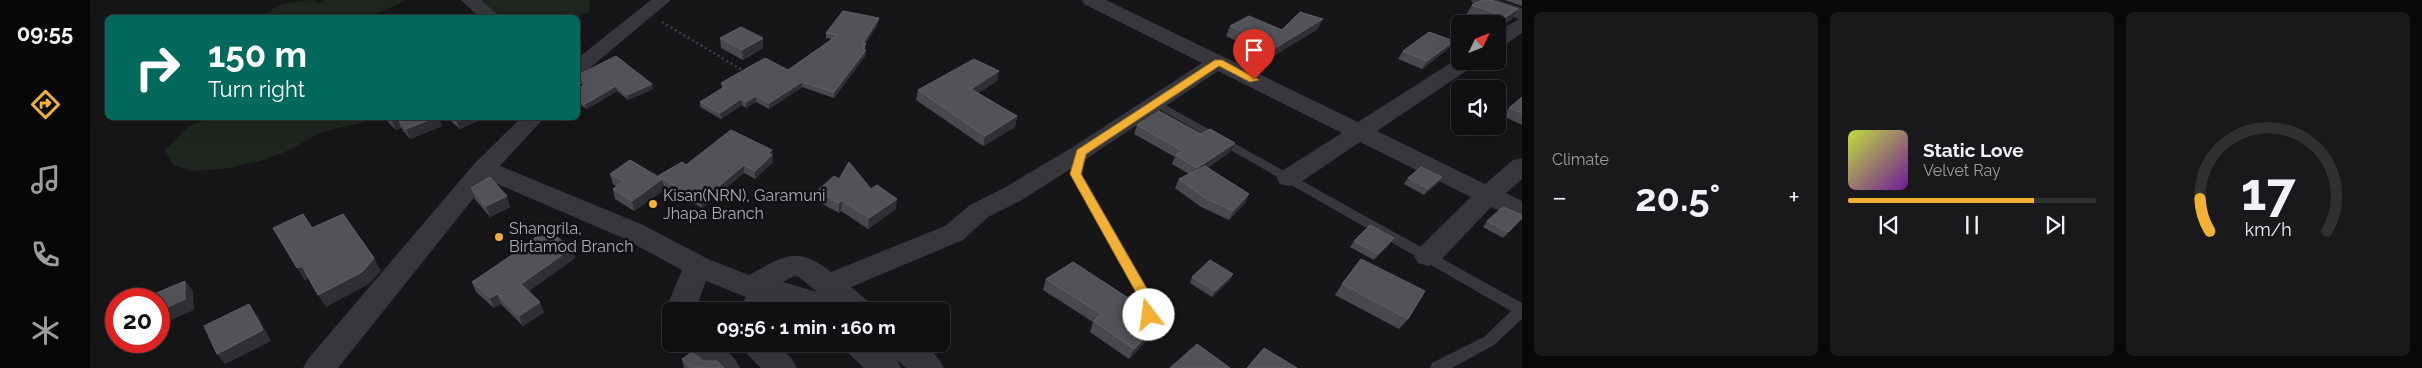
<!DOCTYPE html>
<meta charset="utf-8">
<style>
body{margin:0;font-family:Raleway,sans-serif;background:#19191b;color:#f1f3f6;height:100vh;display:flex;flex-direction:column;font-size:19px;white-space:nowrap}
*{box-sizing:border-box;margin:0}
p{font-size:16px;color:#9c9d9f}
.icon{flex:none;width:28px;height:28px;fill:none;stroke:currentColor;stroke-width:2;stroke-linecap:round;stroke-linejoin:round}
.map{position:relative;flex:1;overflow:hidden}
.panel{display:flex;flex-direction:column;gap:12px;padding:12px;background:#09090a;width:900px}
.panel>*{flex:none}
.banner{position:absolute;left:15px;top:15px;width:475px;height:105px;border-radius:8px;box-shadow:0 5px 20px #0002,0 0 0 1px #303032;background:#00695c;color:#fff;overflow:hidden}
.needle{width:32px;rotate:47deg}
.buttons{position:absolute;left:1361px;top:15px;display:grid;gap:10px}
.buttons a{display:grid;place-items:center;width:55px;height:55px;border-radius:8px;background:#101012;box-shadow:0 5px 20px #0002,0 0 0 1px #303032;font-size:25px}
.speed{position:absolute;left:15px;top:288px;display:flex;gap:10px;font-size:25px;font-weight:700;text-align:center}
.speed>*{display:grid;place-content:center;width:65px;height:65px;border-radius:50%;background:#101012;box-shadow:0 5px 20px #0002,0 0 0 1px #303032;line-height:1}
.speed .limit{border:8px solid #d22;background:#fff;color:#111}
.pin{position:absolute;display:grid;place-items:center;width:42px;height:42px;color:#fff;margin:-51px -21px;border-radius:50% 50% 50% 0;rotate:-45deg;box-shadow:0 0 5px #0007}
.pin .icon{rotate:45deg}
.me{position:absolute;width:55px;margin:-28px;rotate:345deg;stroke-linejoin:round;filter:drop-shadow(0 0 4px #0008)}
.turn{display:flex;align-items:center;gap:18px;height:105px;padding:0 20px;font-size:22px}
.turn .icon{width:65px;height:65px;stroke-width:2.5}
.turn b{display:block;font-size:35px;line-height:42px}
.big{font-size:38px;font-weight:700;line-height:1.1}
.panel .card{flex:1;display:flex;flex-direction:column;justify-content:center;gap:8px;min-width:0;padding:0 18px;border-radius:8px;background:#19191b}
.panel .dial{align-items:center;gap:0}
.dial svg{height:130px;overflow:visible;fill:none;stroke:#303032;stroke-width:7;stroke-linecap:round;text-anchor:middle}
.dial text{fill:#f1f3f6;stroke:none}
.song{display:flex;align-items:center;gap:15px}
.cover{width:60px;height:60px;border-radius:8px;background:linear-gradient(135deg,hsl(70 70% 55%),hsl(280 70% 35%))}
.played{height:5px;border-radius:2px;background:linear-gradient(90deg,#f2b134 75%,#303032 75%)}
.keys{display:flex;justify-content:space-around;direction:ltr}
.heat{display:flex;justify-content:space-between;align-items:center;font-size:28px;direction:ltr}
.panel .tiles{flex:1;display:grid;gap:12px;grid-template-columns:repeat(3,1fr)}
.trip{position:absolute;left:572px;top:302px;width:288px;height:50px;border-radius:8px;background:#101012;box-shadow:0 5px 20px #0002,0 0 0 1px #303032;font-weight:700;line-height:50px;text-align:center}
main{display:flex;flex:1;min-height:0}
.tabs{display:flex;flex-direction:column;width:90px;justify-content:space-around;align-items:center;background:#060607;color:#9c9d9f}
.tabs .icon{width:35px;height:35px}
.tabs .selected{color:#f2b134}
.tabs b{font-size:22px;color:#f1f3f6}
.map>svg:first-child{display:block}
</style>
<main>
<nav class="tabs">
<b>09:55</b>
<svg class="icon selected" aria-label="directions" viewBox="0 0 24 24"><path d="M12 3l9 9-9 9-9-9zM9 14v-3h6M13 9l2 2-2 2"/></svg>
<svg class="icon" aria-label="music" viewBox="0 0 24 24"><path d="M9 18V5l10-2v13"/><circle cx="6" cy="18" r="3"/><circle cx="16" cy="16" r="3"/></svg>
<svg class="icon" aria-label="phone" viewBox="0 0 24 24"><path d="M5 4h4l2 5-3 2q2 4 5 5l2-3 5 2v4C11 20 4 13 5 4z"/></svg>
<svg class="icon" aria-label="climate" viewBox="0 0 24 24"><path d="M12 3v18M4 7l16 10M4 17L20 7"/></svg>
</nav>
<div class="map">
<svg width="1432" height="368" viewBox="0 0 1432 368">
<rect width="100%" height="100%" fill="#161618"/>
<g fill="#1e261f">
<polygon points="219,0 229,3 234,0 313,0 307,5 277,17 150,17 177,13 188,5"/>
<polygon points="385,0 500,0 500,1 499,12 486,18 403,17"/>
<polygon points="123,118 281,118 274,122 229,133 200,150 173,160 134,169 101,171 83,165 75,150 100,125"/>
</g>
<g fill="none" stroke-linecap="round" stroke-linejoin="round">
<polyline stroke="#3d3f44" stroke-width="2.5" stroke-dasharray="2 3" stroke-linecap="butt" points="572,22 657,73"/>
<g fill="#37383d" fill-rule="evenodd">
<polygon points="1066,100 1432,303 1432,319 1404,345 1362,368 1340,368 1342,363 1394,337 1421,311 1062,105 1060,103 1062,101"/>
<polygon points="991,148 997,152 992,174 1062,296 1066,315 1064,319 1059,321 1054,319 1048,296 980,174 985,152"/>
</g>
<g fill="#37383d" fill-rule="evenodd">
<polygon points="371,0 391,0 411,18 390,18"/>
<polygon points="561,0 581,0 495,72 488,74 488,58"/>
<path d="M992,0h24l252,122 102,-65v4h18l-3,4 -98,66 108,53 28,-24 9,-2v21l-16,14 16,8v20l-31,-14 -53,56 -10,3 -10,-3 -4,-7 4,-7 53,-52 -111,-55 -62,42 -9,2 -9,-2 -3,-6 3,-6 62,-39 -124,-62 -129,86 -67,43 -34,17 -25,23 -112,47 19,16 5,8h-35l-4,-3 2,3h-36l-11,-5 -16,-2 -8,7h-30l9,-14 -40,-16 -11,30h-24v9l-1,-1 -5,-8 17,-41 -59,-32 -135,-58 -150,188h-35l5,-9 167,-196 46,-45h23l-44,48 141,58 67,35 41,16c34,-18 47,-31 82,-3l114,-46 25,-21 34,-17 69,-41 129,-84 -118,-59zM704,276l5,1 18,15 -34,-10z"/>
<polygon points="1381,0 1408,0 1432,8 1432,33 1415,45 1408,47 1408,32 1429,19 1383,4"/>
<polygon points="595,344 630,344 645,359 650,368 614,368 599,353"/>
<polygon points="652,344 687,344 702,359 707,368 671,368 656,353"/>
<path d="M754,344h36l7,6 -3,-6c27,0 46,-5 60,24h-38l-9,-8 4,8h-37l-16,-15z"/>
</g>
</g>
<g fill="#47494d">
<polygon points="1414,0 1432,0 1432,6"/>
<polygon points="1382,5 1422,19 1409,27 1408,26 1408,24 1401,24 1376,15"/>
<polygon points="788,24 776,43 775,49 776,55 744,98 712,87 679,109 666,102 656,108 652,105 631,119 610,107 610,102 632,88 631,83 698,70 742,39 736,38 736,33"/>
<polygon points="1140,26 1192,30 1228,29 1175,61 1171,56 1172,53 1136,36"/>
<polygon points="630,38 673,38 673,48 653,60 631,48"/>
<polygon points="1358,49 1332,69 1308,59 1313,51"/>
<polygon points="488,75 563,89 538,100 527,91 497,109 488,104 488,89 493,85 488,82"/>
<polygon points="907,81 888,93 927,116 925,127 893,146 826,100 828,90"/>
<polygon points="1432,97 1432,125 1413,116 1419,108"/>
<polygon points="294,118 349,118 352,126 320,139 311,128 306,130"/>
<polygon points="357,118 394,118 370,129"/>
<polygon points="1047,125 1140,152 1117,168 1159,194 1155,203 1139,220 1111,207 1085,188 1089,179 1099,174 1082,164 1085,157 1044,134"/>
<polygon points="682,150 683,162 665,179 654,173 612,208 573,185 574,190 544,211 525,199 523,189 526,186 523,184 520,174 569,177 596,165"/>
<polygon points="1318,178 1348,183 1334,195 1314,184"/>
<polygon points="749,179 781,189 806,209 778,229 751,211 749,213 727,201 727,191"/>
<polygon points="381,188 420,207 400,217 385,199"/>
<polygon points="1397,221 1429,222 1413,238 1393,227"/>
<polygon points="1264,241 1300,244 1284,260 1260,247"/>
<polygon points="482,248 485,258 439,291 454,312 433,326 411,304 404,308 386,292 382,282 425,253 424,252"/>
<polygon points="1143,274 1140,280 1122,297 1100,283 1102,277"/>
<polygon points="956,279 1067,330 1039,359 1000,332 1003,322 953,290"/>
<polygon points="1252,284 1318,319 1309,329 1245,295"/>
<polygon points="592,359 613,361 634,368 594,368"/>
</g>
<g fill="#2f3033">
<polygon points="1428,9 1422,19 1409,27 1416,17"/>
<polygon points="789,18 788,24 773,48 773,43"/>
<polygon points="1233,19 1228,29 1175,61 1180,51"/>
<polygon points="673,38 673,48 653,60 652,50"/>
<polygon points="1364,41 1358,49 1332,69 1337,61"/>
<polygon points="776,50 776,55 744,98 744,92"/>
<polygon points="909,71 907,81 879,99 881,89"/>
<polygon points="712,82 712,87 679,109 679,103"/>
<polygon points="562,84 563,89 538,100 537,95"/>
<polygon points="526,86 527,91 497,109 495,104"/>
<polygon points="666,96 666,102 656,108 656,102"/>
<polygon points="651,99 652,105 631,119 630,113"/>
<polygon points="927,116 925,127 893,146 895,136"/>
<polygon points="307,118 311,128 306,130 302,120"/>
<polygon points="344,118 349,118 352,126 320,139 316,129"/>
<polygon points="369,118 394,118 370,129 366,119"/>
<polygon points="1145,143 1140,152 1103,177 1107,168"/>
<polygon points="682,150 683,162 665,179 665,171 678,153"/>
<polygon points="654,165 654,173 612,208 611,201"/>
<polygon points="1352,177 1348,183 1334,195 1338,189"/>
<polygon points="572,179 574,190 544,211 542,201"/>
<polygon points="1159,194 1155,203 1139,220 1143,211"/>
<polygon points="417,196 420,207 400,217 396,206"/>
<polygon points="807,199 806,209 778,229 779,218"/>
<polygon points="752,200 751,211 749,213 749,203"/>
<polygon points="1432,219 1413,238 1418,232"/>
<polygon points="1304,238 1300,244 1284,260 1288,254"/>
<polygon points="482,248 485,258 435,294 431,284"/>
<polygon points="284,258 291,271 279,284 236,307 228,295"/>
<polygon points="212,266 220,278 215,281 207,268"/>
<polygon points="1143,274 1140,280 1122,297 1125,291"/>
<polygon points="95,281 103,291 104,310 77,322 69,313 69,311"/>
<polygon points="407,294 411,304 404,308 400,298"/>
<polygon points="450,302 454,312 433,326 429,316"/>
<polygon points="159,304 167,315 181,341 135,364 127,354"/>
<polygon points="1072,320 1067,330 1039,359 1044,349"/>
</g>
<g fill="#525359" stroke="#5f6168">
<polygon points="1392,0 1400,0 1428,9 1416,17 1382,5"/>
<polygon points="753,11 789,18 773,43 776,43 773,49 776,50 744,92 712,82 679,103 666,96 656,102 651,99 630,113 610,102 636,86 631,83 675,58 698,70 748,35 736,33"/>
<polygon points="1210,12 1233,19 1180,51 1175,46 1178,43 1140,26 1159,16 1192,30"/>
<polygon points="651,27 673,38 652,50 630,38"/>
<polygon points="1339,32 1364,41 1337,61 1313,51"/>
<polygon points="526,56 562,84 537,95 526,86 495,104 488,100 488,89 497,83 488,77 488,75"/>
<polygon points="884,59 909,71 881,89 927,116 895,136 828,90"/>
<polygon points="1432,97 1432,113 1419,108"/>
<polygon points="1069,111 1111,134 1120,129 1145,143 1107,168 1086,155 1093,151 1047,125"/>
<polygon points="299,118 344,118 316,129 307,118 302,120"/>
<polygon points="641,130 682,150 678,153 682,155 665,171 654,165 611,201 568,176 592,162 596,165"/>
<polygon points="540,160 572,179 542,201 523,189 533,181 520,174"/>
<polygon points="759,162 781,189 787,185 807,199 779,218 752,200 749,203 727,191 744,176 749,179"/>
<polygon points="1115,166 1159,194 1143,211 1115,198 1089,179"/>
<polygon points="1331,167 1352,177 1338,189 1318,178"/>
<polygon points="400,177 417,196 396,206 381,188"/>
<polygon points="1413,207 1432,215 1432,218 1418,232 1397,221"/>
<polygon points="213,214 222,228 253,214 284,258 272,272 228,295 212,266 207,268 183,228"/>
<polygon points="1280,225 1304,238 1288,254 1264,241"/>
<polygon points="457,230 482,248 431,284 450,302 429,316 407,294 400,298 382,282 425,253 424,252"/>
<polygon points="1271,259 1335,291 1318,319 1252,284"/>
<polygon points="1120,260 1143,274 1125,291 1102,277"/>
<polygon points="983,262 1072,320 1044,349 1004,321 1011,314 956,279"/>
<polygon points="95,281 95,299 69,311 69,299 65,299 64,294"/>
<polygon points="159,304 173,330 127,354 114,326"/>
<polygon points="1107,344 1140,368 1080,368"/>
<polygon points="1174,348 1207,368 1157,368"/>
<polygon points="602,352 613,361 627,361 634,368 601,368 592,359"/>
</g>
<polygon fill="#f2b134" stroke="#9d7322" points="1125,60 1132,60 1169,80 1160,82 1129,66 996,154 991,174 1061,296 1066,315 1064,319 1054,319 1048,296 980,174 987,150"/>
<g fill="#f2b134" stroke="#111113" stroke-width="2">
<circle cx="563" cy="204" r="5"/>
<circle cx="409" cy="237" r="5"/>
</g>
<g text-anchor="middle" dominant-baseline="central" stroke-width="5" stroke-linejoin="round" paint-order="stroke">
<g font-size="16" fill="#a8adb8" stroke="#111113" text-anchor="start">
<text x="573" y="195">Kisan(NRN), Garamuni<tspan x="573" dy="18">Jhapa Branch</tspan></text>
<text x="419" y="228">Shangrila,<tspan x="419" dy="18">Birtamod Branch</tspan></text>
</g>
</g>
</svg>
<div class="buttons">
<a><svg class="needle" viewBox="-14 -14 28 28"><path d="M0-13l5 13h-10z" fill="#e53935"/><path d="M0 13l5-13h-10z" fill="#9c9d9f"/></svg></a>
<a><svg class="icon" aria-label="sound" viewBox="0 0 24 24"><path d="M4 9h4l5-4v14l-5-4H4zM17 9q2 3 0 6"/></svg></a>
</div>
<div class="speed"><div class="limit">20</div></div>
<div class="pin" style="left:1164px;top:80px;background:#d93025"><svg class="icon" aria-label="arrive" viewBox="0 0 24 24"><path d="M6 21V4h12l-3 4 3 4H6"/></svg></div>
<svg class="me" style="left:1059px;top:315px" viewBox="-20 -20 40 40"><circle r="19" fill="#fff"/><path d="M0-13L10 11 0 6-10 11z" fill="#f2b134"/></svg>
<div class="trip">09:56 · 1 min · 160 m</div>
<div class="banner">
<div class="turn"><svg class="icon" aria-label="right" viewBox="0 0 24 24"><path d="M7 20v-9h11M14 6l5 5-5 5"/></svg><div><b>150 m</b>Turn right</div></div>
</div>
</div>
<section class="panel">
<div class="tiles">
<div class="card"><p>Climate</p>
<div class="heat"><a>−</a><b class="big">20.5°</b><a>+</a></div>
</div>
<div class="card">
<div class="song"><i class="cover"></i><div><b>Static Love</b><p>Velvet Ray</p></div></div>
<div class="played"></div>
<div class="keys"><svg class="icon" aria-label="previous" viewBox="0 0 24 24"><path d="M18 5L8 12l10 7zM5 5v14"/></svg><svg class="icon" aria-label="pause" viewBox="0 0 24 24"><path d="M8 5v14M16 5v14"/></svg><svg class="icon" aria-label="next" viewBox="0 0 24 24"><path d="M6 5l10 7-10 7zM19 5v14"/></svg></div>
</div>
<div class="card dial"><svg viewBox="0 0 100 80">
<path d="M14 69A42 42 0 1 1 86 69"/>
<path d="M14 69A42 42 0 0 1 8 49" stroke="#f2b134"/>
<text x="50" y="56" font-size="32" font-weight="700">17</text>
<text x="50" y="72" font-size="11">km/h</text>
</svg></div>
</div>
</section>
</main>
